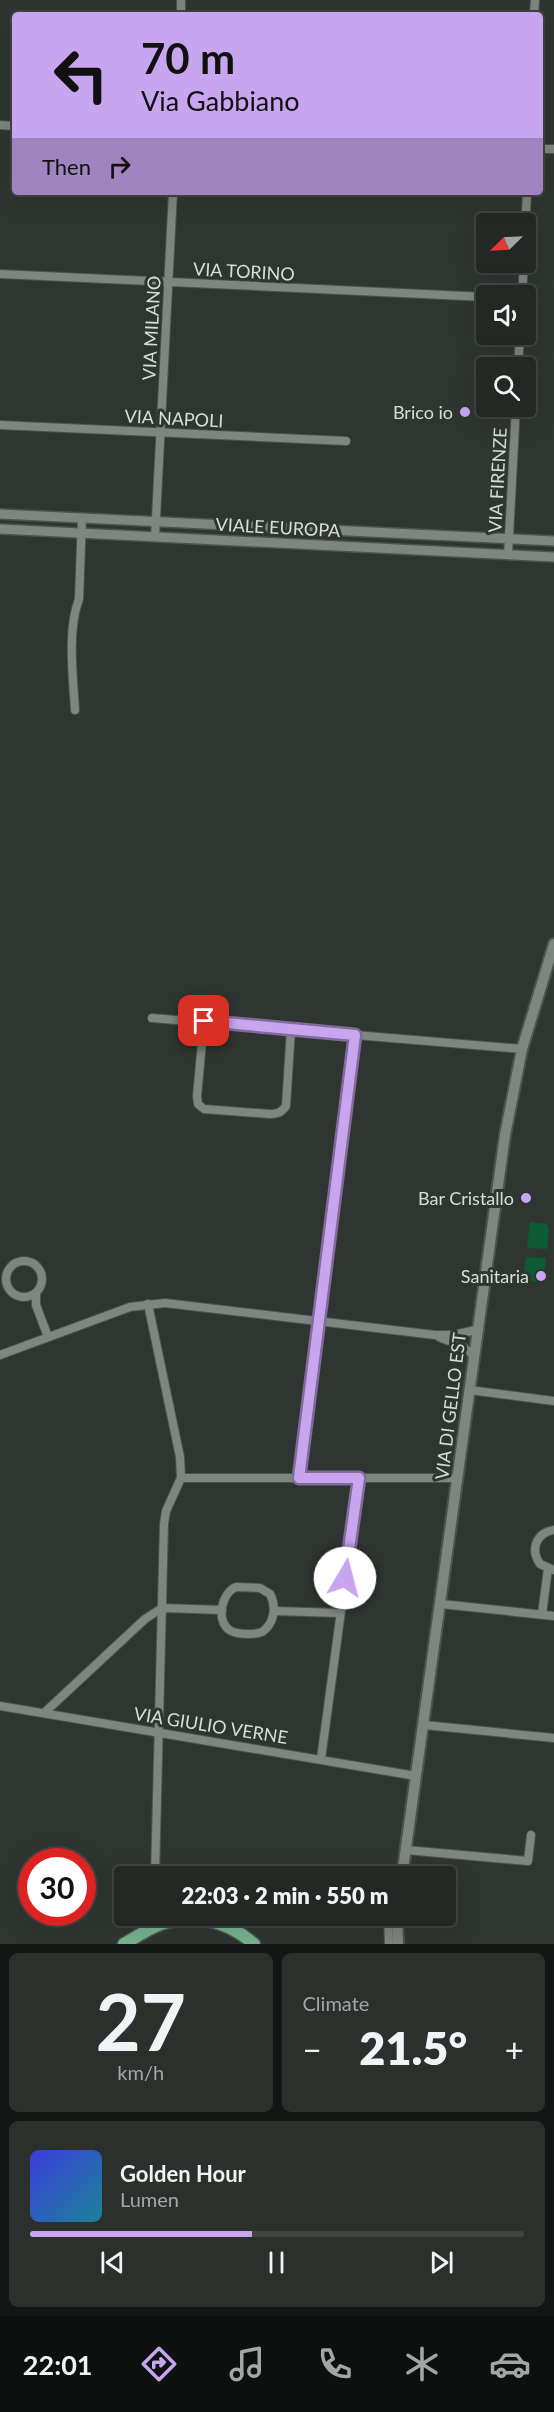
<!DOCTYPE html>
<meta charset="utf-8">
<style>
body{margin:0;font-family:Lato,sans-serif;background:#2b302d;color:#f1f3f6;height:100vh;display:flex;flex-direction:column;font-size:22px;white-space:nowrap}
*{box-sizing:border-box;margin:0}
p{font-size:20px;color:#a3a6a7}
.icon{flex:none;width:33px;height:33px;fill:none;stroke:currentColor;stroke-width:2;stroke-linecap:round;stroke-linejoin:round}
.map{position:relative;height:1944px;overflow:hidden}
.details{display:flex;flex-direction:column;gap:9px;padding:9px;background:#131614;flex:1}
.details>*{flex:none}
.hud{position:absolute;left:12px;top:12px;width:531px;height:183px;border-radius:6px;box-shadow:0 6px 24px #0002,0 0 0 2px #404442;background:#c8a5ef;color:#111;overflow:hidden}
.needle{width:39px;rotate:246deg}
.tools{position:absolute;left:476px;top:213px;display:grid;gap:12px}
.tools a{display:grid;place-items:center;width:60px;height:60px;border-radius:6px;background:#232825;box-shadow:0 6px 24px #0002,0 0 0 2px #404442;font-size:30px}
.speed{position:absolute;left:18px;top:1848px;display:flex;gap:12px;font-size:30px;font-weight:700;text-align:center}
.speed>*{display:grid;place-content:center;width:78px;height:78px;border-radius:50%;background:#232825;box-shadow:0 6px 24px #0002,0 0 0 2px #404442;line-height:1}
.speed .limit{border:9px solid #d22;background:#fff;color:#111}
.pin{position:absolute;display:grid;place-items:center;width:51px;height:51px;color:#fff;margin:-26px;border-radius:12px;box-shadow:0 3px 9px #0006}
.me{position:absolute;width:66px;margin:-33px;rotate:8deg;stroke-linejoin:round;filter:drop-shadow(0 0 4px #0008)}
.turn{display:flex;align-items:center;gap:21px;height:126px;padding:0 30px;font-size:27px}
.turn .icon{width:78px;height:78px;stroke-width:2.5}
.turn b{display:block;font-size:42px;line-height:51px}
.then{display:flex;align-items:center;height:57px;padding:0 30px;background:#0003;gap:12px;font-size:22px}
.big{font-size:45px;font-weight:800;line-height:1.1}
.details .card{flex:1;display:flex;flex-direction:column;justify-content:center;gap:9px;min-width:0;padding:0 21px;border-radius:9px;background:#2b302d}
.details .dial{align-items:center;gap:0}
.dial b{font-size:78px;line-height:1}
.song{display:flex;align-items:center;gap:18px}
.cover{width:72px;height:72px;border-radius:9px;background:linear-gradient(135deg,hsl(240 70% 55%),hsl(190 70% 35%))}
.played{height:6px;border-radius:3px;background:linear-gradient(90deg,#c8a5ef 45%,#404442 45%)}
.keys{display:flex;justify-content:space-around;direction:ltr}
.heat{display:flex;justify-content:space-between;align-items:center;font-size:33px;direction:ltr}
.details .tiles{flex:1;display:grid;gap:9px;grid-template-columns:1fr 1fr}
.card:last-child{grid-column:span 2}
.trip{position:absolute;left:114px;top:1866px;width:342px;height:60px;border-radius:6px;background:#232825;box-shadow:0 6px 24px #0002,0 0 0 2px #404442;font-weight:800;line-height:60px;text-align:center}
.tabs{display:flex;height:96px;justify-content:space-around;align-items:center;background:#0e100f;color:#a3a6a7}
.tabs .icon{width:42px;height:42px}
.tabs .on{color:#c8a5ef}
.tabs b{font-size:27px;color:#f1f3f6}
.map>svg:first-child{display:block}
</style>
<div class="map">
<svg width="554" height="1944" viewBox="0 0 554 1944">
<rect width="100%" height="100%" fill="#2f3631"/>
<g fill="#0d5a34">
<polygon points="530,1222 547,1224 549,1229 547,1249 527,1248"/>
<polygon points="526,1257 546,1258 543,1282 523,1281"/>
</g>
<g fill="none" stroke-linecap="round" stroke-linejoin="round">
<defs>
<g id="minor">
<polyline points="181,15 181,0"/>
<polyline points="534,15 535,0"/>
<polyline points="0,125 15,126"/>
<polyline points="540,149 554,149"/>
<polyline points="525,233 527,192"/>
<polyline points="0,274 486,297"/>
<polyline points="522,296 524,262"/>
<polyline points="518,368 520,334"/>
<polyline points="0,425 346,441"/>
<polyline points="155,537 173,192"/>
<polyline points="508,555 516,406"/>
<path d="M75,710c-2,-33 -8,-80 4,-111l3,-81"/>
<polyline points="152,1018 522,1049"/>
<path d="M204,1021l-7,75 1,8 6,5 66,5c7,0 11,-1 16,-8l5,-77"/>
<circle cx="24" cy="1279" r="18"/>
<polyline points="36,1293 36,1305 48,1337"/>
<polyline points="148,1304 180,1457 181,1478 166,1511 164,1524 155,1876 159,1876"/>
<polyline points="439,1337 462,1346 473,1355"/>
<polyline points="0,1355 130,1307 165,1303 435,1335 453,1335 476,1330"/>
<polyline points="469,1390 554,1401"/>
<polyline points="181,1478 457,1478"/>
<polyline points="299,1478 355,1035"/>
<path d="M554,1530c-18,3 -24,19 -14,34l14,6"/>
<path d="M236,1587l24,1 10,6c7,13 4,30 -8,38 -8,3 -27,3 -34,-3 -12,-11 -6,-36 8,-42z"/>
<polyline points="441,1604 554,1616"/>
<polyline points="274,1611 340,1613"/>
<polyline points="542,1614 548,1569"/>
<polyline points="0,1706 416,1776"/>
<polyline points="44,1713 145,1619 162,1608 222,1610"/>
<polyline points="424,1725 554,1738"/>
<polyline points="321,1759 359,1478"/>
<polyline points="406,1850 528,1861 531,1835"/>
<polyline points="388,1916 389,1944"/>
</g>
<g id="tertiary">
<polyline points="0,514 554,541"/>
<polyline points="0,529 554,557"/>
</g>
<g id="secondary">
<polyline points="402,1876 505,1135 522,1049 554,944"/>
<polyline points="397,1916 398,1944"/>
</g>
<path id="trunk" d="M124,1944c12,-7 24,-15 37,-20 33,-12 67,-3 93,20"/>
</defs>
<use href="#minor" stroke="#4d534f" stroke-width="10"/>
<use href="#tertiary" stroke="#4d534f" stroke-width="12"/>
<use href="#secondary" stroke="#4d534f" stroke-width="14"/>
<use href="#trunk" stroke="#4d534f" stroke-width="15"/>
<use href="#minor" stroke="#7e8681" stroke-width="8"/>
<use href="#tertiary" stroke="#7e8681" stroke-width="9"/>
<use href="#secondary" stroke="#7e8681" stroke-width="10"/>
<use href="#trunk" stroke="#76b48e" stroke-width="12"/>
</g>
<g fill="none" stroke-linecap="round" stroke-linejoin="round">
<defs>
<polyline id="route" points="204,1021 355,1035 299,1478 359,1478 345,1578"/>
</defs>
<use href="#route" stroke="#826b9b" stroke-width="15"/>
<use href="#route" stroke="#c8a5ef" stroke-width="10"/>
</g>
<g fill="#c8a5ef" stroke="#2f3631" stroke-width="2">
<circle cx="465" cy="412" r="6"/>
<circle cx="526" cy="1198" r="6"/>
<circle cx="541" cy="1276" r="6"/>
</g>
<g text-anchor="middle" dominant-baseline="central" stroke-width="6" stroke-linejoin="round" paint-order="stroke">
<g font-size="18" fill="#d9ddda" stroke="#2f3631">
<text transform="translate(244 271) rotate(3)">VIA TORINO</text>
<text transform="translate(151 328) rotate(-87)">VIA MILANO</text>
<text transform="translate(174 418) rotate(3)">VIA NAPOLI</text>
<text transform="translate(497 480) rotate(-87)">VIA FIRENZE</text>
<text transform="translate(278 527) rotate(3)">VIALE EUROPA</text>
<text transform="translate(450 1406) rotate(-83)">VIA DI GELLO EST</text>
<text transform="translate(211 1725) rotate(9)">VIA GIULIO VERNE</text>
</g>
<g font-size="18" fill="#d9ddda" stroke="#2f3631" text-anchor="end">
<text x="453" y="412">Brico io</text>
<text x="514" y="1198">Bar Cristallo</text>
<text x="529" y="1276">Sanitaria</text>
</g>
</g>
</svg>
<div class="tools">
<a><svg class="needle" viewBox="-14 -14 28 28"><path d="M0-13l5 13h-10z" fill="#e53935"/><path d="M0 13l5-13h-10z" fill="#a3a6a7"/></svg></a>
<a><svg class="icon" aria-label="sound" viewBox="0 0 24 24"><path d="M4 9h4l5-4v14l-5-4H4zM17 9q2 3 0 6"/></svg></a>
<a><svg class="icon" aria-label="search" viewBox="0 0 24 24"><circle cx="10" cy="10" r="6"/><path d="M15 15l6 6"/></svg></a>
</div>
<div class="speed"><div class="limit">30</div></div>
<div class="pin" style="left:204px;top:1021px;background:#d93025"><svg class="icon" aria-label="arrive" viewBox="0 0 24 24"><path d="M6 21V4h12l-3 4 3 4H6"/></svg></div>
<svg class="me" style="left:345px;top:1578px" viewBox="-20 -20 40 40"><circle r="19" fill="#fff"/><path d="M0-13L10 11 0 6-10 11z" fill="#c8a5ef"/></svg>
<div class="trip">22:03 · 2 min · 550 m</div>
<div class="hud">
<div class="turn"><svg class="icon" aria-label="left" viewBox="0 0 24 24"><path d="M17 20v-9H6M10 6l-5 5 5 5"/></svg><div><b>70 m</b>Via Gabbiano</div></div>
<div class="then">Then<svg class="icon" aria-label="right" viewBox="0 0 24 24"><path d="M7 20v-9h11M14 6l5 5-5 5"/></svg></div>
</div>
</div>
<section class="details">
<div class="tiles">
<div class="card dial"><b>27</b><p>km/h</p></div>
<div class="card"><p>Climate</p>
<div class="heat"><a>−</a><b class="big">21.5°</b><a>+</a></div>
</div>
<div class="card">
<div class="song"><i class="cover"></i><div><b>Golden Hour</b><p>Lumen</p></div></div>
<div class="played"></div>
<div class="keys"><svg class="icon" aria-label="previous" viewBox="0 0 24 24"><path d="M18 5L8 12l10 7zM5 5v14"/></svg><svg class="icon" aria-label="pause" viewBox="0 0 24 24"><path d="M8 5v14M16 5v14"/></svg><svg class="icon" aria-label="next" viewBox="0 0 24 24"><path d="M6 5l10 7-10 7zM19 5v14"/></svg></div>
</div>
</div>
</section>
<nav class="tabs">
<b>22:01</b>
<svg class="icon on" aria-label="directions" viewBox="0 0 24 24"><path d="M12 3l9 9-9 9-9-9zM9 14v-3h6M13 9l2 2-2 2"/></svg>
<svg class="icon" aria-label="music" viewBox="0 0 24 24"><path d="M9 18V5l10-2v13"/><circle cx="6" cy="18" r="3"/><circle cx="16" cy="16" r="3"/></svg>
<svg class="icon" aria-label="phone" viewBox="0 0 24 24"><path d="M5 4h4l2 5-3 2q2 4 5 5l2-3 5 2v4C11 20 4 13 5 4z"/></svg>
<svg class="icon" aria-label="climate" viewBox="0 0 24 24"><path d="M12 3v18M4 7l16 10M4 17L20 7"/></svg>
<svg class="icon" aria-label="car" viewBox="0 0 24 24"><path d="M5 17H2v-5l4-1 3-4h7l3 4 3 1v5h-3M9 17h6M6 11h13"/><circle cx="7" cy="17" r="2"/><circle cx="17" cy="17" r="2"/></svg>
</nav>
